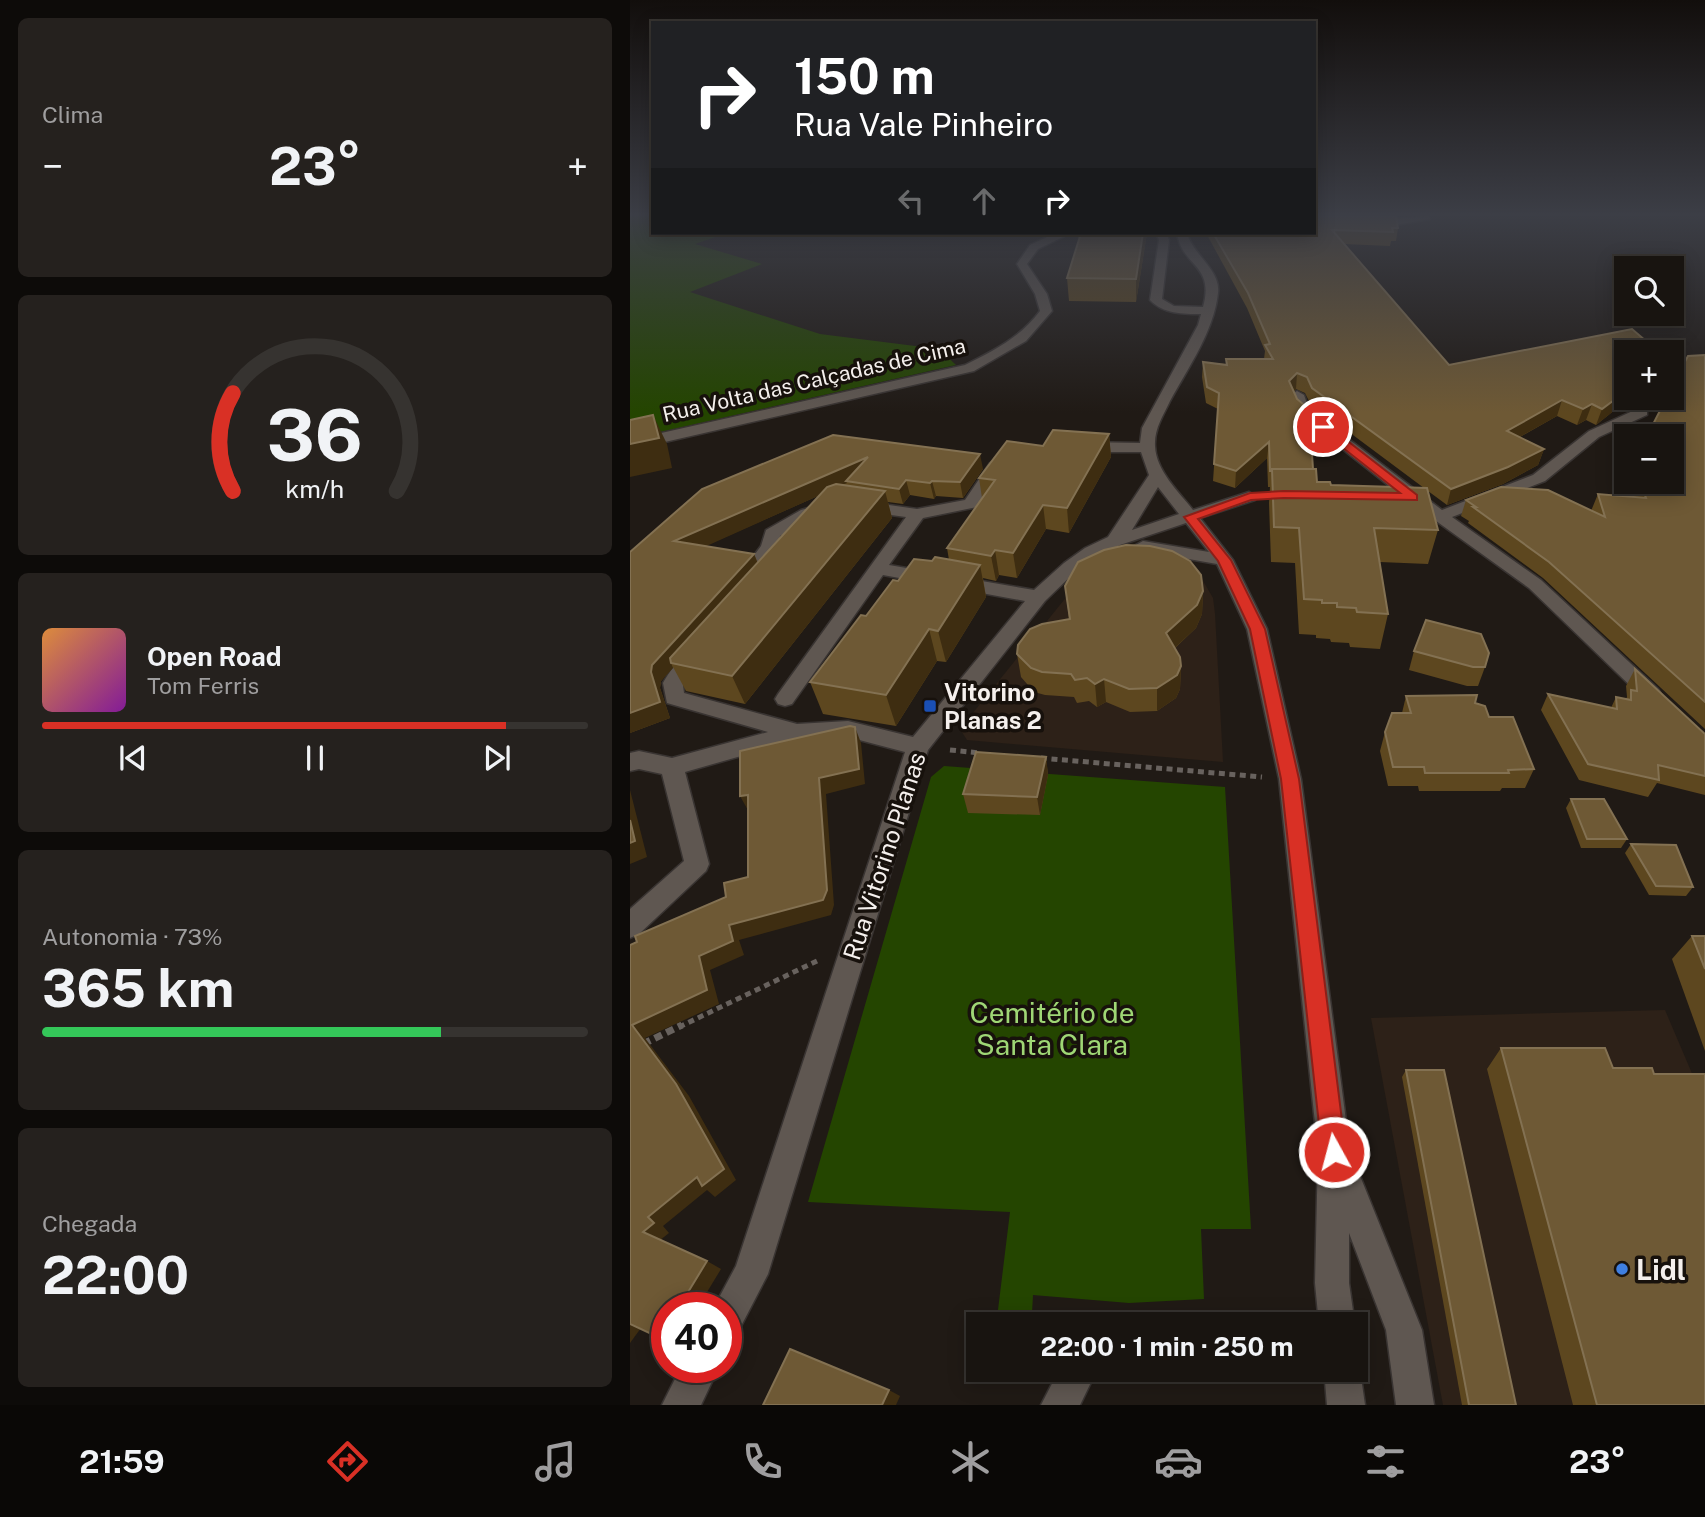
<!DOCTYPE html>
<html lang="pt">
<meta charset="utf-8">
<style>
body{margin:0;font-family:"Public Sans",sans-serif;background:#25211e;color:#f1f3f6;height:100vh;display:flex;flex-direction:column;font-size:26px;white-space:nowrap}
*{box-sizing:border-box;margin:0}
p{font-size:23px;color:#9f9e9f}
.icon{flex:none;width:38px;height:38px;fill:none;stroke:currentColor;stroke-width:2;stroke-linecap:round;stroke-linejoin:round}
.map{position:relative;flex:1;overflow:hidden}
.drawer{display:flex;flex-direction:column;gap:18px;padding:18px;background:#0d0b09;width:630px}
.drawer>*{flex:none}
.guide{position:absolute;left:21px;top:21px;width:665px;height:214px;border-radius:0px;box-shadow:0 4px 18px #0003,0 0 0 2px #363330;background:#202124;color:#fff;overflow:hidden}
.buttons{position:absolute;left:984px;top:256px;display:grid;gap:14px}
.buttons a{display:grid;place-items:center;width:70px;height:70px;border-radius:0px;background:#181410;box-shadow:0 4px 18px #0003,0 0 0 2px #363330;font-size:35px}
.speed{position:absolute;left:21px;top:1292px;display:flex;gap:14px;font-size:35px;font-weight:700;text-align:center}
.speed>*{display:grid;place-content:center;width:91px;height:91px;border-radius:50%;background:#181410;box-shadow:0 4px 18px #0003,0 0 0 2px #363330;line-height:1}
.speed .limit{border:10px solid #d22;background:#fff;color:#111}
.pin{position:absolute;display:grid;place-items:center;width:60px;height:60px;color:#fff;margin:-30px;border:4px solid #fff;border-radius:50%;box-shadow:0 2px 7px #0007}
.me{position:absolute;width:77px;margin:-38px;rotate:353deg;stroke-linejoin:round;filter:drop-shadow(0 0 5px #0008)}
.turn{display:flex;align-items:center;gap:24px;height:147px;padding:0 28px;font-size:32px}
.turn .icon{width:91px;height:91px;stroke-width:2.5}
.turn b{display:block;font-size:49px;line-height:60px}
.lanes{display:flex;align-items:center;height:66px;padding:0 28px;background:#0003;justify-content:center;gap:35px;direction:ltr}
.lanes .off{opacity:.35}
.big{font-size:52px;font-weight:700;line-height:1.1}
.drawer .card{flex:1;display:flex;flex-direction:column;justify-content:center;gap:10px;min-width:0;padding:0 24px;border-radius:10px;background:#25211e}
.drawer .dial{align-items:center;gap:0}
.dial svg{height:182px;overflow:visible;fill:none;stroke:#363330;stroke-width:7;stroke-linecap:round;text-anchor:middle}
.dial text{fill:#f1f3f6;stroke:none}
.song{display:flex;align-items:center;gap:21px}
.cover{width:84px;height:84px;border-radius:10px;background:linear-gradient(135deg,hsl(30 70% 55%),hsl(290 70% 35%))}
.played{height:7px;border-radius:4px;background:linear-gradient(90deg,#d93025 85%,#363330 85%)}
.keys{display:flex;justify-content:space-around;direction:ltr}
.heat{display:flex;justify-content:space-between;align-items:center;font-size:38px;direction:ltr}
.charge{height:10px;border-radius:5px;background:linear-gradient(90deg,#34c759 73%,#363330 0)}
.trip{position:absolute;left:336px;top:1312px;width:402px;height:70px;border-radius:0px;background:#181410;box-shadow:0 4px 18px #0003,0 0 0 2px #363330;font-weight:700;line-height:70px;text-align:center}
.menu{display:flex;height:112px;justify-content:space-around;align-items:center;background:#0a0806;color:#9f9e9f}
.menu .icon{width:49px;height:49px}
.menu .selected{color:#d93025}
.menu b{font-size:32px;color:#f1f3f6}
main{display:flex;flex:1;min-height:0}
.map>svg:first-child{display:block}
</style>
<main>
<section class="drawer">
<div class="card"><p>Clima</p>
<div class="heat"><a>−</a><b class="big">23°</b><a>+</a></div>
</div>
<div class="card dial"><svg viewBox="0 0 100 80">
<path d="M14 69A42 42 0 1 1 86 69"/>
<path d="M14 69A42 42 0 0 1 14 26" stroke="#d93025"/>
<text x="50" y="56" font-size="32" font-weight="700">36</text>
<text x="50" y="72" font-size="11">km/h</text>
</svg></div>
<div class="card">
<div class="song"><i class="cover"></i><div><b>Open Road</b><p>Tom Ferris</p></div></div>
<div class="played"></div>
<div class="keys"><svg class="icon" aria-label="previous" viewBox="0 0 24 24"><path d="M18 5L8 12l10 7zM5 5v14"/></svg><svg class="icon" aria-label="pause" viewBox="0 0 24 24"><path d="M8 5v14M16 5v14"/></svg><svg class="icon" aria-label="next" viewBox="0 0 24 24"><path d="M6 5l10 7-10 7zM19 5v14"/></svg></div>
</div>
<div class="card"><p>Autonomia · 73%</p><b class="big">365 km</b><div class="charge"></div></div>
<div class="card"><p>Chegada</p><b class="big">22:00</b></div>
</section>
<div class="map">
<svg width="1075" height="1405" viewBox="0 0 1075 1405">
<rect width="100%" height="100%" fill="#201a15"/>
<g fill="#2d2118">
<polygon points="572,579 583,598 585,614 593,762 337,740 330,729 438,595"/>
<polygon points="1035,1010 1075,1104 1075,1405 813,1405 741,1018"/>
</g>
<g fill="#244500">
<polygon points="0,216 23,216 23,233 97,233 65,244 132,264 60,292 190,334 309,349 326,365 0,439"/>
<polygon points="314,766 595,787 621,1229 571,1229 574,1299 499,1303 403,1295 402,1313 368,1310 380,1212 178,1202 301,777"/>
</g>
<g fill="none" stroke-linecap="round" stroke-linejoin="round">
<defs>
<g id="minor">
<polygon points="684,216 765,219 798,216 800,219 765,225 684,220"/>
<path d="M426,233h15l-33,16 -11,15 20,30 5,17 -26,30 -52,30 -344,79v-10l335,-75c28,-14 56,-28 75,-54l-5,-17 -18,-30 13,-19z"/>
<path d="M526,233h10l3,7 -7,59 12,7 29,1c12,-43 -21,-40 -26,-74h10c5,21 34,37 31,60 -4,38 -30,75 -48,108 -7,15 -16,28 -15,45 1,25 24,46 38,64l56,-18 8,5 -2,3 -55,18 33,42 34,69 34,150 49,372 72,179 12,75h-38l-10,-75 -37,-97v50l6,42h-36l-4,-42 3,-131 -39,-373 -32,-150 -30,-65 -74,-13 -9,-5 9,-5 66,11 -23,-29 -66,22 -23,11 -21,15 -31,30 -117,149 -160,524 -30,58 -12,6v-31h-12l22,-41 169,-514 -57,-15 -51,3 -112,32 24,92 -3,7 -67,63 -9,4v-29l54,-48 -22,-87 -23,-5 -9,2v-18l9,-2 33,7 96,-26 -101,-29 -4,-20c8,-14 24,-37 41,-32l3,5 -24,29 1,8 113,31 51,-3 65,16 112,-136 -142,-26 -91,129 -7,2 -7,-2 -3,-5 3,-5 128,-177 -45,-6 -8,-5 8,-5 56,8 48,-9 25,-37h10l3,3 -26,41 -54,11 -34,47 145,25 30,-27 21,-15 23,-11 41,-62 -8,-23h-58l-8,-5 8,-5 57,1 2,-15 56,-103 3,-11c-18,0 -38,0 -51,-14l9,-60zM528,487l21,27 -47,16z"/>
<polygon points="667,391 674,395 679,409 812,510 903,475 959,431 1007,409 1017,409 1017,415 969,437 915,481 822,517 911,580 1028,689 1031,694 1028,699 1021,701 1014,699 899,588 777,500 668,414 660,395"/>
<path d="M193,504l8,5c-5,6 -40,21 -51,27l-1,11 -8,10 12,12 -10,12h-12l-3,-4 6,-7 -12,-12 9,-12 5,-16 35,-20z"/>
<polygon points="726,1360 730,1370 735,1405 697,1405 694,1370 726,1370"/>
<polygon points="51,1367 89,1367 71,1405 32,1405"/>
<polygon points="429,1370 467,1370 450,1405 411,1405"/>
</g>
</defs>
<use href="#minor" stroke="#393432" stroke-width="3"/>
<g stroke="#68625e" stroke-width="5" stroke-dasharray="6 4.5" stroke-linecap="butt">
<polyline points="320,750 350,753"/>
<polyline points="411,758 632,777"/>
<polyline points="49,1027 189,960"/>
</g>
<polyline stroke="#68625e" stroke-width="7" stroke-dasharray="8 5" stroke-linecap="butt" points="13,1044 52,1025"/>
<use href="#minor" fill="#5f5751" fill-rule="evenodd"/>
</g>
<g fill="#5d471f" fill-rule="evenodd">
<path d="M684,216l84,12 -2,13h-5l-1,5 -46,-2 105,121 182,32 -35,28 -10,-5 -9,5 -20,-9 -37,21 24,12 -6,16 -35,19 -56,21 -19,-14 10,39 -10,34 -48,-2 8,52 -8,35 -30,-2 -1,-4 -18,-1 -1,-3 -14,-1v-3l-17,-1 -4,-71 -24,-1 -2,-59 1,-16h-2l-1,-29 -32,30 -22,-7 5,-72 -12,-6 -4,-26 1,-15 23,2v-5h38l1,-8 -18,-43 -41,-75h108zM666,389l9,4 5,10 114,85 -93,-3 -14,-3 -4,-13 -19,-78z"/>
<polygon points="517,233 506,302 439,301 437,278"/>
<polygon points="1075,355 1075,729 913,578 838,523 839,521 831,516 836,500 961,511 968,494 1003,497 999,481 1041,481"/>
<polygon points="479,434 481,457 439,533 416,529 387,578 369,575 366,581 353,578 356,597 316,662 307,661 266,726 193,714 180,682 236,616 268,581 302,561 319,560 317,548 352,498 349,478 413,446"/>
<path d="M353,469l-20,29 -27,-2 -2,3 -24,-4 -7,9 -15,-2 4,16 -147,186 -59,-13 -13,-24 -12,14 -1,7 10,30 -40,15 72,-244zM190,495l-62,68 -4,-9 -49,-8z"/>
<polygon points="435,586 573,591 572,614 566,628 545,648 551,666 550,689 546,698 527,711 500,712 476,702 467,707 459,701 447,703 444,697 415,695 404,692 391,677 387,654 439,619"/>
<polygon points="784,651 855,667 848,686 837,686 779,670"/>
<polygon points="1005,669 1075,734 1075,795 1027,783 1018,797 949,780 911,710 918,694 981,708 986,697 996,699 997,697 996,686"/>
<polygon points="776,696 845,703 904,769 895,788 872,788 870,791 789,791 788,786 758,786 750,751 755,732 772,713"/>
<polygon points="416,757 418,775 410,815 338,813 333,794"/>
<polygon points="941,799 997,839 991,848 951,848 936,808"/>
<polygon points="1001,844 1063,887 1056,896 1019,895 995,853"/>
<polygon points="1062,936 1075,936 1075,1051 1042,959"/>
<polygon points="871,1048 983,1068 1024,1074 1075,1405 943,1405 857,1069"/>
<polygon points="776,1070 886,1405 832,1405 772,1077"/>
</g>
<g fill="#3e2d11">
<polygon points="513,233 517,233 506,302 506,279"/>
<polygon points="667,373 666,389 658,396 659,381"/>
<polygon points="996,391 996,397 1001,397 966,425 972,409"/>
<polygon points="932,400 927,416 872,447 877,431"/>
<polygon points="962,404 956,420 947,425 953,409"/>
<polygon points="23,415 37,444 42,468 0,477 0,444"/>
<polygon points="479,434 481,457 439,533 437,508"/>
<polygon points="639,442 637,458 605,488 606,471"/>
<polygon points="914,449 908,465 873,484 817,505 821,489"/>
<polygon points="350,454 353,469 333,498 330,482"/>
<polygon points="238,457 216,481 217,483 52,557 44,541"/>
<polygon points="276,480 280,495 273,504 269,489"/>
<polygon points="302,481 306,496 304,499 300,483"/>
<polygon points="255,491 262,518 115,704 102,676"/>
<polygon points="413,505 416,529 387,578 383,553"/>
<polygon points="365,550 369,575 366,581 361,556"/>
<polygon points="124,554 130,569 41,663 43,668 31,681 30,688 40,718 0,733 0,713 21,672 22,665"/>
<polygon points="350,565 356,597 316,662 308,631"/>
<polygon points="573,591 572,614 566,628 536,656 536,633"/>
<polygon points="299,629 307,661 266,726 256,695"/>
<polygon points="551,666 550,689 546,698 527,711 527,688"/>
<polygon points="474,679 476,702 467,707 465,684"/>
<polygon points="225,727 231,743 235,784 196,794 204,905 201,915 109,940 114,955 80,970 89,1004 15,1038 59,1096 106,1180 85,1197 77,1190 33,1226 39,1233 29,1241 13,1232 18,1217 2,1025 99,925 189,778"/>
<polygon points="416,757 418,775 410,815 407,797"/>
<polygon points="0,790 17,857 0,864"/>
<polygon points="118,795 119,812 110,796"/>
<polygon points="77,1261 91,1269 68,1307 49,1307"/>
<polygon points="0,1323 11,1328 0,1343"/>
<polygon points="37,1327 37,1341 30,1338"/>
<polygon points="259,1390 270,1396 266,1405 252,1405"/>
</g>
<g fill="#6e5935" stroke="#837152" stroke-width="2">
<polygon points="684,216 766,216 768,228 762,228 763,232 702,230 819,365 1002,329 1023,347 1031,352 996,352 996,391 972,409 962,404 953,409 932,400 877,431 914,449 878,467 821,489 682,388 677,377 667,373 659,381 667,399 679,409 683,469 642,469 642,471 640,471 639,442 606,471 584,464 589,393 577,387 573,362 597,365 596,359 643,359 635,345 640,344 618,293 583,233 684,233"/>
<polygon points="451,233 513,233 506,279 437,278"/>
<polygon points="1075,355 1075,702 919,562 843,507 846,507 836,500 871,487 918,490 975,517 968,494 1016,498 1010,481 1041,481 1041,436 1017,436 1037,397 1041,397 1041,388 1058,356"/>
<polygon points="23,415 29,438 0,444 0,420"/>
<polygon points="423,430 479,434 437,508 413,505 383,553 365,550 361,556 317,548 365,480 349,478 377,441 413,446"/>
<polygon points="203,435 350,454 330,482 302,481 300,483 276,480 269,489 216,481 238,457 44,541 124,554 22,665 21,672 30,702 0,713 0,552 72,489"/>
<polygon points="642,469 686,469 687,482 700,482 701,485 797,488 808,530 744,528 758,614 727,612 726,608 707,607 707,603 692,603 692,600 674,599 669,528 644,527"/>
<polygon points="206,484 255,491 102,676 41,663 40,658 197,487"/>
<polygon points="496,545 520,546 542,551 560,561 571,575 573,591 567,605 536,633 550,657 551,666 547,675 527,688 499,689 474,679 465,684 457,678 445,680 441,674 412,672 401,668 387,654 388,645 400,629 412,624 440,619 435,586 448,562 474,550"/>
<polygon points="305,557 350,565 308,631 299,629 256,695 180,682 231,615 236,616 263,580 268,581 284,559 302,561"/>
<polygon points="796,620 851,634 859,653 855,667 843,667 784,651"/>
<polygon points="1005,669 1075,734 1075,776 1028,765 1029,780 958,764 918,694 987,709 986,697 1001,700 1001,690 1007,691"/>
<polygon points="847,695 845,703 855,706 859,717 883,717 904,769 878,770 879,773 795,773 794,767 763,767 755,732 762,713 781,713 776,696"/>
<polygon points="220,726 225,727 229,769 189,778 197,890 193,900 99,925 103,941 69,956 77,990 2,1025 46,1084 94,1169 72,1186 67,1177 18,1217 24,1223 13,1232 77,1261 49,1307 37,1307 37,1327 30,1338 0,1324 0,945 7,942 5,936 96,897 94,883 118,877 118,795 110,796 110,751"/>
<polygon points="346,752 416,757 407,797 333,794"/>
<polygon points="941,799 974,799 997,839 957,839"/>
<polygon points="0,820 5,841 0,843"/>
<polygon points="1001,844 1046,845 1063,887 1026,886"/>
<polygon points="1062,936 1075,936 1075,969"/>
<polygon points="871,1048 975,1048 983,1068 1022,1068 1024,1074 1075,1074 1075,1405 967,1405"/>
<polygon points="776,1070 814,1070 886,1405 839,1405"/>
<polygon points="160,1349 259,1390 252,1405 133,1405"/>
</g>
<linearGradient id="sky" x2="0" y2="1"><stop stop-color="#120e0c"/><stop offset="0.52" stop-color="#3c3e46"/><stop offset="1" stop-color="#3c3e46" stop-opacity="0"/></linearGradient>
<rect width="1075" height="413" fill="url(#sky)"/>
<polygon fill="#d93025" stroke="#8d1f18" stroke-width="2" points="689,425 697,425 787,495 787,500 654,498 621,500 568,519 601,560 635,629 669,779 716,1152 713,1161 704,1164 696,1161 692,1152 651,779 620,629 588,561 554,517 620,493 654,491 770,493 689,429"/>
<rect fill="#1a4fb4" stroke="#17110c" stroke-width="2.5" x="293" y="699" width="14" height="14" rx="3.5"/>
<circle fill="#3f7fe0" stroke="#17110c" stroke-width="2.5" cx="992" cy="1269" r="7"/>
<g text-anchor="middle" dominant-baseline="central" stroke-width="7" stroke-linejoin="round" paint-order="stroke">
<g font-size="21" fill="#f5f0ed" stroke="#17110c">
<text transform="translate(184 380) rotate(-13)">Rua Volta das Calçadas de Cima</text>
</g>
<g font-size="24" font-weight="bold" fill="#f5f0ed" stroke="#17110c" text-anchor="start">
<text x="314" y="692">Vitorino<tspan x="314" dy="28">Planas 2</tspan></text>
</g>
<g font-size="24" fill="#f5f0ed" stroke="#17110c">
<text transform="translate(254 856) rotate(-72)">Rua Vitorino Planas</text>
</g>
<g font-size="28" fill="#9fd775" stroke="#17110c">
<text x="422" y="1012">Cemitério de<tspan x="422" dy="32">Santa Clara</tspan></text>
</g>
<g font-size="28" font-weight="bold" fill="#f5f0ed" stroke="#17110c" text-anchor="start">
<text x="1006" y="1269">Lidl</text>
</g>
</g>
</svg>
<div class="buttons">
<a><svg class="icon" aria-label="search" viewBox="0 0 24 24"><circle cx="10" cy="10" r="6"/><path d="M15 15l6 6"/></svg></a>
<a>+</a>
<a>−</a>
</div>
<div class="speed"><div class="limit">40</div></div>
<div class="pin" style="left:693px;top:427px;background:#d93025"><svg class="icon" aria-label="arrive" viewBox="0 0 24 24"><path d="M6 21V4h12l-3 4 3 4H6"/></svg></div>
<svg class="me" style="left:704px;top:1152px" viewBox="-20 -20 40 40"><circle r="17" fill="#d93025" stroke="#fff" stroke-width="3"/><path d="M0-11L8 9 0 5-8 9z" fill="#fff"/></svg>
<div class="trip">22:00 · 1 min · 250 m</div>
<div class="guide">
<div class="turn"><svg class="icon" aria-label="right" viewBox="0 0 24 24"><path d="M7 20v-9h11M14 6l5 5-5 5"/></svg><div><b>150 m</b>Rua Vale Pinheiro</div></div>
<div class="lanes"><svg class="icon off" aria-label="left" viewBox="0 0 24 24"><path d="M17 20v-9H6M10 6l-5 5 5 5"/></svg><svg class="icon off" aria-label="ahead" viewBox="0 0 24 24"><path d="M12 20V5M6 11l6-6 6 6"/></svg><svg class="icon" aria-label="right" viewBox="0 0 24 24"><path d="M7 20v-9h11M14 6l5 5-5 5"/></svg></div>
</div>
</div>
</main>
<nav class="menu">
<b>21:59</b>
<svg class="icon selected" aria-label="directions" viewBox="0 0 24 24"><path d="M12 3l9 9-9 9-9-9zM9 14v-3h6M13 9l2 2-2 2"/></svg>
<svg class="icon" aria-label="music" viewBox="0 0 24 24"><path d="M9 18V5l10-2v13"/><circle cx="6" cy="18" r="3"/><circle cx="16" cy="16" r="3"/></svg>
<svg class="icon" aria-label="phone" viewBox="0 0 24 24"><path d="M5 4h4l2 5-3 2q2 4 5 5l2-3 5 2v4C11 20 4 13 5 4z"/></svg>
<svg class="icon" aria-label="climate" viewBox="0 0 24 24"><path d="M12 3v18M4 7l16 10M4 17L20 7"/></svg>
<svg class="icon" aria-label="car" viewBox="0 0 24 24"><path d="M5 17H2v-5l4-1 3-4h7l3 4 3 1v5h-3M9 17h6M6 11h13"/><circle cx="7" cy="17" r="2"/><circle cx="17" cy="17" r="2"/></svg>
<svg class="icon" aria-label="filters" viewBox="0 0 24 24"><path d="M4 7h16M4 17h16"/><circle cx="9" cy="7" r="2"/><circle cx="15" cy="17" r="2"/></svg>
<b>23°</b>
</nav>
